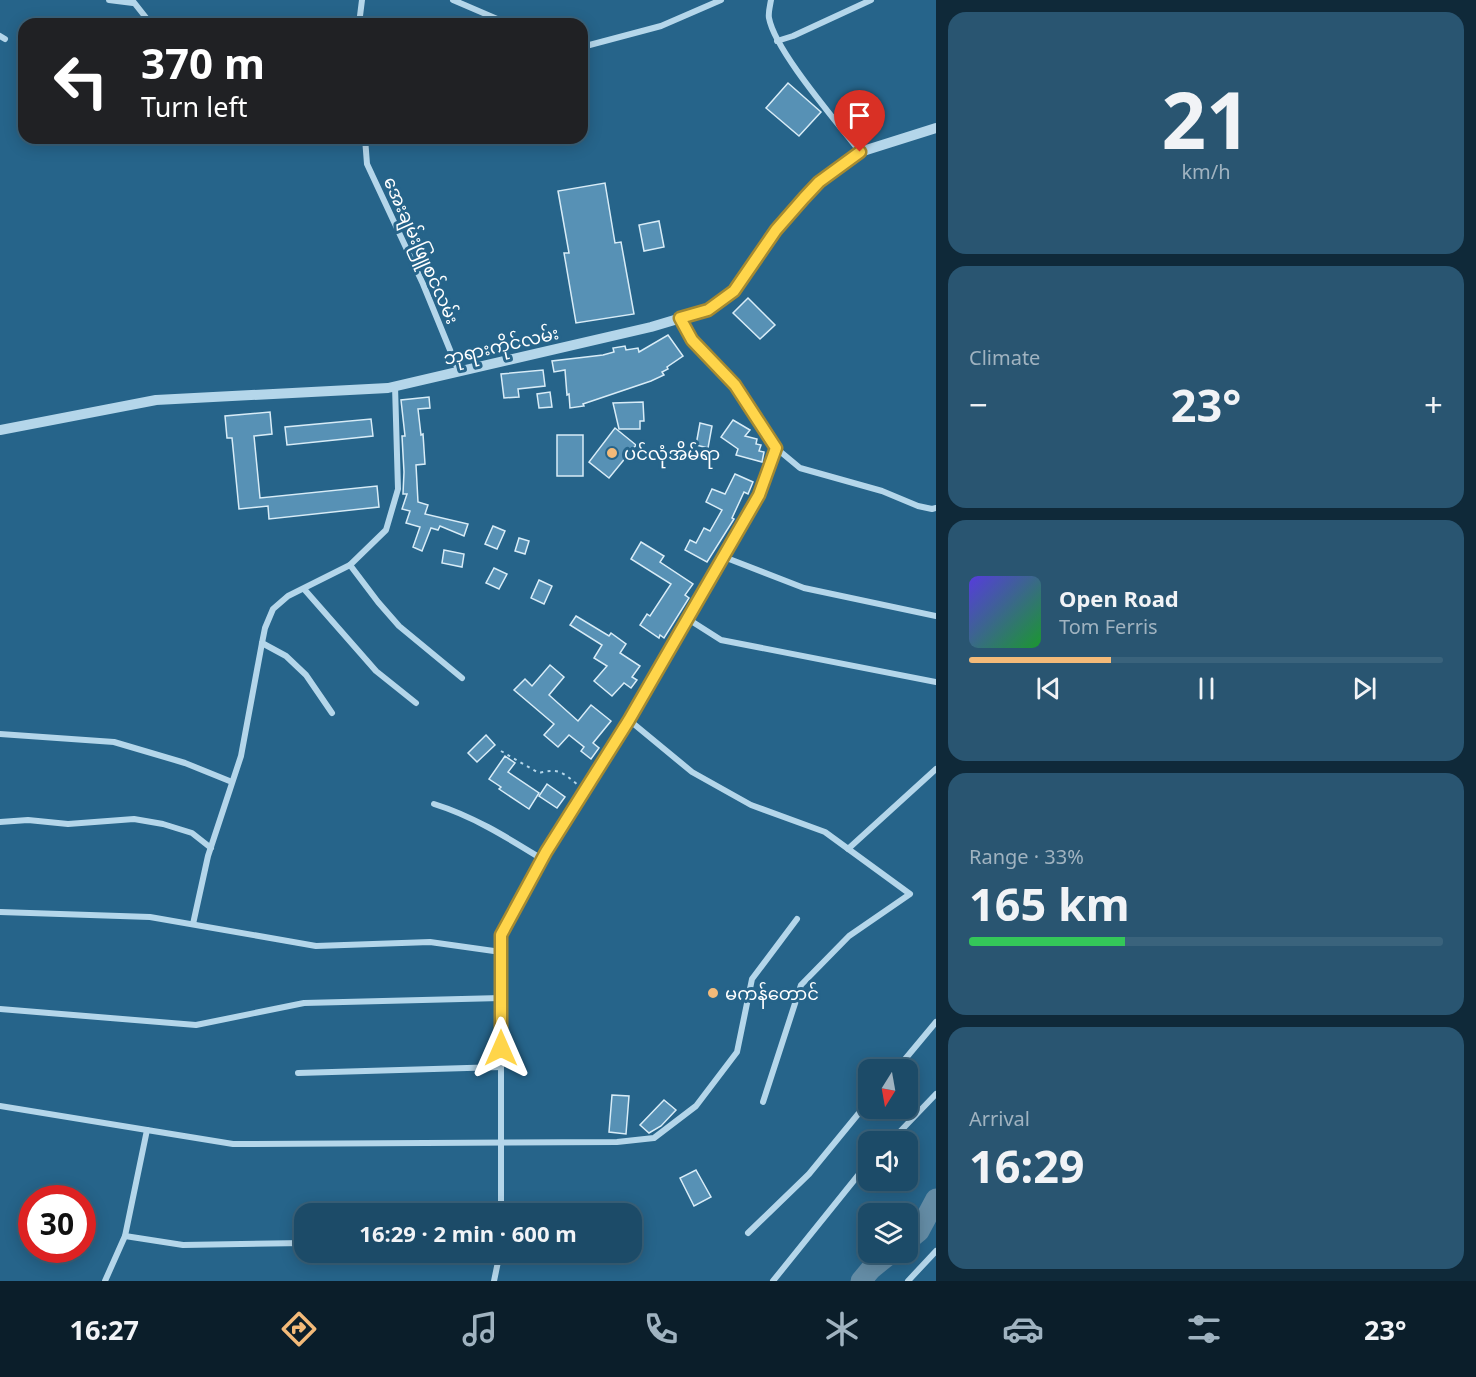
<!DOCTYPE html>
<meta charset="utf-8">
<style>
body{margin:0;font-family:"Noto Sans","Noto Sans Myanmar",sans-serif;background:#295571;color:#f1f3f6;height:100vh;display:flex;flex-direction:column;font-size:22px;white-space:nowrap}
*{box-sizing:border-box;margin:0}
p{font-size:20px;color:#a0b3c0}
.icon{flex:none;width:33px;height:33px;fill:none;stroke:currentColor;stroke-width:2;stroke-linecap:round;stroke-linejoin:round}
.map{position:relative;flex:1;overflow:hidden}
.panel{display:flex;flex-direction:column;gap:12px;padding:12px;background:#0f2939;width:540px}
.panel>*{flex:none}
.banner{position:absolute;left:18px;top:18px;width:570px;height:126px;border-radius:18px;box-shadow:0 3px 15px #0003,0 0 0 2px #3a637c;background:#202124;color:#fff;overflow:hidden}
.needle{width:39px;rotate:191deg}
.controls{position:absolute;left:858px;top:1059px;display:grid;gap:12px}
.controls a{display:grid;place-items:center;width:60px;height:60px;border-radius:12px;background:#1c4b68;box-shadow:0 3px 15px #0003,0 0 0 2px #3a637c;font-size:30px}
.speed{position:absolute;left:18px;top:1185px;display:flex;gap:12px;font-size:30px;font-weight:700;text-align:center}
.speed>*{display:grid;place-content:center;width:78px;height:78px;border-radius:50%;background:#1c4b68;box-shadow:0 3px 15px #0003,0 0 0 2px #3a637c;line-height:1}
.speed .limit{border:9px solid #d22;background:#fff;color:#111}
.pin{position:absolute;display:grid;place-items:center;width:51px;height:51px;color:#fff;margin:-62px -26px;border-radius:50% 50% 50% 0;rotate:-45deg;box-shadow:0 0 6px #0007}
.pin .icon{rotate:45deg}
.me{position:absolute;width:66px;margin:-33px;rotate:0deg;stroke-linejoin:round;filter:drop-shadow(0 0 4px #0008)}
.turn{display:flex;align-items:center;gap:21px;height:126px;padding:0 24px;font-size:27px}
.turn .icon{width:78px;height:78px;stroke-width:2.5}
.turn b{display:block;font-size:42px;line-height:51px}
.big{font-size:45px;font-weight:700;line-height:1.1}
.panel .widget{flex:1;display:flex;flex-direction:column;justify-content:center;gap:9px;min-width:0;padding:0 21px;border-radius:18px;background:#295571}
.panel .dial{align-items:center;gap:0}
.dial b{font-size:78px;line-height:1}
.song{display:flex;align-items:center;gap:18px}
.cover{width:72px;height:72px;border-radius:9px;background:linear-gradient(135deg,hsl(250 70% 55%),hsl(130 70% 35%))}
.played{height:6px;border-radius:3px;background:linear-gradient(90deg,#f3ba79 30%,#3a637c 30%)}
.keys{display:flex;justify-content:space-around;direction:ltr}
.heat{display:flex;justify-content:space-between;align-items:center;font-size:33px;direction:ltr}
.charge{height:9px;border-radius:4px;background:linear-gradient(90deg,#34c759 33%,#3a637c 0)}
.trip{position:absolute;left:294px;top:1203px;width:348px;height:60px;border-radius:18px;background:#1c4b68;box-shadow:0 3px 15px #0003,0 0 0 2px #3a637c;font-weight:700;line-height:60px;text-align:center}
.tabs{display:flex;height:96px;justify-content:space-around;align-items:center;background:#0b1e2a;color:#a0b3c0}
.tabs .icon{width:42px;height:42px}
.tabs .current{color:#f3ba79}
.tabs b{font-size:27px;color:#f1f3f6}
main{display:flex;flex:1;min-height:0}
.map>svg:first-child{display:block}
</style>
<main>
<div class="map">
<svg width="936" height="1281" viewBox="0 0 936 1281">
<rect width="100%" height="100%" fill="#26648a"/>
<g fill="none" stroke-linecap="round" stroke-linejoin="round">
<g stroke="#648ca5" stroke-width="21">
<polyline points="908,1240 919,1231 936,1199"/>
<polyline points="861,1281 871,1269 892,1252"/>
</g>
</g>
<g fill="#5791b5" stroke="#d8ecf7" stroke-width="1.5">
<polygon points="788,83 821,112 799,136 766,108"/>
<polygon points="605,183 615,243 621,242 634,314 576,323 564,253 569,253 558,191"/>
<polygon points="659,221 664,247 644,251 639,225"/>
<polygon points="748,298 775,325 760,339 733,313"/>
<polygon points="668,335 683,356 667,367 668,369 662,372 664,375 651,381 583,404 584,406 570,408 569,394 567,395 565,370 554,372 552,361 603,355 614,352 613,348 625,346 626,350 638,348 639,352"/>
<polygon points="543,370 545,386 518,389 519,397 504,398 501,374"/>
<polygon points="550,392 552,407 539,408 537,394"/>
<polygon points="429,397 430,408 418,409 421,435 423,434 425,464 416,465 418,502 428,505 425,514 468,524 464,536 440,526 438,530 431,528 422,551 413,547 420,527 406,523 410,511 402,509 407,494 403,494 404,472 402,436 405,436 401,400"/>
<polygon points="643,402 644,421 640,421 640,429 619,429 613,403"/>
<polygon points="270,412 272,434 254,436 260,498 377,486 379,507 269,519 268,506 239,509 232,438 227,438 225,416"/>
<polygon points="371,419 373,436 287,445 285,427"/>
<polygon points="733,420 750,430 745,436 757,439 756,444 761,445 759,451 764,452 762,462 736,455 738,449 721,437"/>
<polygon points="700,423 712,426 708,448 696,445"/>
<polygon points="615,428 636,445 609,478 589,462"/>
<rect x="557" y="435" width="26" height="41"/>
<polygon points="735,474 753,482 748,494 744,492 732,518 734,519 707,562 685,550 690,540 696,543 704,528 710,531 722,510 706,502 712,489 725,494"/>
<polygon points="493,526 505,531 497,549 485,544"/>
<polygon points="519,538 529,541 525,554 515,551"/>
<polygon points="641,542 664,556 660,562 693,584 685,595 689,598 664,638 660,635 659,638 640,625 647,614 650,616 671,584 631,559"/>
<polygon points="444,550 464,554 462,567 442,563"/>
<polygon points="494,568 507,574 499,589 486,583"/>
<polygon points="539,580 552,586 544,604 531,598"/>
<polygon points="576,616 609,636 611,633 626,644 620,653 640,666 632,677 637,680 631,688 624,683 612,696 594,681 607,666 594,658 602,645 570,625"/>
<polygon points="550,665 564,677 549,695 578,721 591,705 611,721 593,743 599,748 591,759 581,751 584,747 569,735 558,747 544,735 554,724 514,690 525,679 532,686"/>
<polygon points="486,735 495,745 477,762 468,753"/>
<polygon points="505,756 515,763 508,772 539,793 529,809 499,789 501,787 489,779"/>
<polygon points="547,784 565,797 557,808 539,796"/>
<polygon points="612,1095 629,1096 626,1134 609,1132"/>
<polygon points="664,1100 676,1110 661,1126 649,1133 640,1125"/>
<polygon points="696,1170 711,1197 694,1206 680,1178"/>
</g>
<g fill="none" stroke-linecap="round" stroke-linejoin="round">
<path stroke="#b4d6ea" stroke-width="2" stroke-dasharray="3 4.5" stroke-linecap="butt" d="M501,751l38,22c20,-5 23,-1 39,12"/>
<g stroke="#b4d6ea" stroke-width="6">
<polyline points="109,0 133,3"/>
<polyline points="132,0 151,24"/>
<polyline points="453,0 509,24"/>
<path d="M771,0c-1,6 -3,13 -2,18 6,33 69,105 91,134"/>
<polyline points="359,24 362,0"/>
<polyline points="0,36 5,39"/>
<polyline points="777,41 793,36 871,0"/>
<polyline points="582,47 661,26 721,0"/>
<polyline points="365,138 367,164 423,284 459,372"/>
<polyline points="680,318 692,340 735,385 776,448 800,468 882,491 918,506 932,509 936,508"/>
<polyline points="724,557 804,588 936,616"/>
<polyline points="350,565 378,602 399,626 462,678"/>
<polyline points="304,589 376,671 416,703"/>
<polyline points="688,619 721,640 936,682"/>
<polyline points="262,643 286,656 306,675 332,713"/>
<polyline points="629,720 692,772 751,805 825,832 910,894 849,936 801,985 763,1102"/>
<polyline points="0,734 114,742 185,763 232,782"/>
<path d="M434,804c39,12 74,34 108,55"/>
<polyline points="0,822 28,820 68,824 134,819 163,824 192,833 211,848"/>
<polyline points="848,849 936,769"/>
<polyline points="0,912 150,917 316,946 430,942 501,952"/>
<polyline points="193,924 208,856 241,756 262,643 265,628 273,609 288,596 350,565 386,530 398,489 395,386"/>
<polyline points="0,1009 196,1025 304,1003 501,998"/>
<polyline points="896,1070 936,1022"/>
<polyline points="298,1073 501,1067"/>
<polyline points="0,1106 147,1130"/>
<polyline points="890,1142 936,1094"/>
<polyline points="501,1214 501,935 546,852 629,720 759,495 776,448"/>
<polyline points="748,1233 809,1174 868,1102"/>
<polyline points="125,1236 183,1245 304,1243"/>
<polyline points="105,1281 125,1236 147,1130 233,1144 617,1142 654,1138 696,1106 737,1052 752,979 797,919"/>
<polyline points="494,1281 500,1252"/>
<polyline points="773,1281 868,1163"/>
<polyline points="908,1281 936,1251"/>
</g>
<polyline stroke="#b4d6ea" stroke-width="10" points="0,430 156,400 388,388 651,327 708,310 734,291 775,230 819,182 860,152 936,128"/>
</g>
<g fill="none" stroke-linecap="round" stroke-linejoin="round">
<defs>
<polyline id="route" points="501,1048 501,935 546,852 629,720 759,495 776,448 735,385 692,340 680,318 708,310 734,291 776,230 804,198 819,182 860,152"/>
</defs>
<use href="#route" stroke="#a68a30" stroke-width="15"/>
<use href="#route" stroke="#ffd54a" stroke-width="10"/>
</g>
<g fill="#f3ba79" stroke="#26648a" stroke-width="2">
<circle cx="612" cy="453" r="6"/>
<circle cx="713" cy="993" r="6"/>
</g>
<g text-anchor="middle" dominant-baseline="central" stroke-width="6" stroke-linejoin="round" paint-order="stroke">
<g font-size="18" fill="#fff" stroke="#26648a">
<text transform="translate(422 250) rotate(66)">အေးချမ်းဖြူစင်လမ်း</text>
<text transform="translate(501 345) rotate(-13)">ဘုရားကိုင်လမ်း</text>
</g>
<g font-size="18" fill="#fff" stroke="#26648a" text-anchor="start">
<text x="624" y="453">ပင်လုံအိမ်ရာ</text>
<text x="725" y="993">မကန်တောင်</text>
</g>
</g>
</svg>
<div class="controls">
<a><svg class="needle" viewBox="-14 -14 28 28"><path d="M0-13l5 13h-10z" fill="#e53935"/><path d="M0 13l5-13h-10z" fill="#a0b3c0"/></svg></a>
<a><svg class="icon" aria-label="sound" viewBox="0 0 24 24"><path d="M4 9h4l5-4v14l-5-4H4zM17 9q2 3 0 6"/></svg></a>
<a><svg class="icon" aria-label="layers" viewBox="0 0 24 24"><path d="M12 4l9 5-9 5-9-5zM3 14l9 5 9-5"/></svg></a>
</div>
<div class="speed"><div class="limit">30</div></div>
<div class="pin" style="left:860px;top:152px;background:#d93025"><svg class="icon" aria-label="arrive" viewBox="0 0 24 24"><path d="M6 21V4h12l-3 4 3 4H6"/></svg></div>
<svg class="me" style="left:501px;top:1048px" viewBox="-20 -20 40 40"><path d="M0-17L14 15 0 8-14 15z" fill="#ffd54a" stroke="#fff" stroke-width="4"/></svg>
<div class="trip">16:29 · 2 min · 600 m</div>
<div class="banner">
<div class="turn"><svg class="icon" aria-label="left" viewBox="0 0 24 24"><path d="M17 20v-9H6M10 6l-5 5 5 5"/></svg><div><b>370 m</b>Turn left</div></div>
</div>
</div>
<section class="panel">
<div class="widget dial"><b>21</b><p>km/h</p></div>
<div class="widget"><p>Climate</p>
<div class="heat"><a>−</a><b class="big">23°</b><a>+</a></div>
</div>
<div class="widget">
<div class="song"><i class="cover"></i><div><b>Open Road</b><p>Tom Ferris</p></div></div>
<div class="played"></div>
<div class="keys"><svg class="icon" aria-label="previous" viewBox="0 0 24 24"><path d="M18 5L8 12l10 7zM5 5v14"/></svg><svg class="icon" aria-label="pause" viewBox="0 0 24 24"><path d="M8 5v14M16 5v14"/></svg><svg class="icon" aria-label="next" viewBox="0 0 24 24"><path d="M6 5l10 7-10 7zM19 5v14"/></svg></div>
</div>
<div class="widget"><p>Range · 33%</p><b class="big">165 km</b><div class="charge"></div></div>
<div class="widget"><p>Arrival</p><b class="big">16:29</b></div>
</section>
</main>
<nav class="tabs">
<b>16:27</b>
<svg class="icon current" aria-label="directions" viewBox="0 0 24 24"><path d="M12 3l9 9-9 9-9-9zM9 14v-3h6M13 9l2 2-2 2"/></svg>
<svg class="icon" aria-label="music" viewBox="0 0 24 24"><path d="M9 18V5l10-2v13"/><circle cx="6" cy="18" r="3"/><circle cx="16" cy="16" r="3"/></svg>
<svg class="icon" aria-label="phone" viewBox="0 0 24 24"><path d="M5 4h4l2 5-3 2q2 4 5 5l2-3 5 2v4C11 20 4 13 5 4z"/></svg>
<svg class="icon" aria-label="climate" viewBox="0 0 24 24"><path d="M12 3v18M4 7l16 10M4 17L20 7"/></svg>
<svg class="icon" aria-label="car" viewBox="0 0 24 24"><path d="M5 17H2v-5l4-1 3-4h7l3 4 3 1v5h-3M9 17h6M6 11h13"/><circle cx="7" cy="17" r="2"/><circle cx="17" cy="17" r="2"/></svg>
<svg class="icon" aria-label="filters" viewBox="0 0 24 24"><path d="M4 7h16M4 17h16"/><circle cx="9" cy="7" r="2"/><circle cx="15" cy="17" r="2"/></svg>
<b>23°</b>
</nav>
